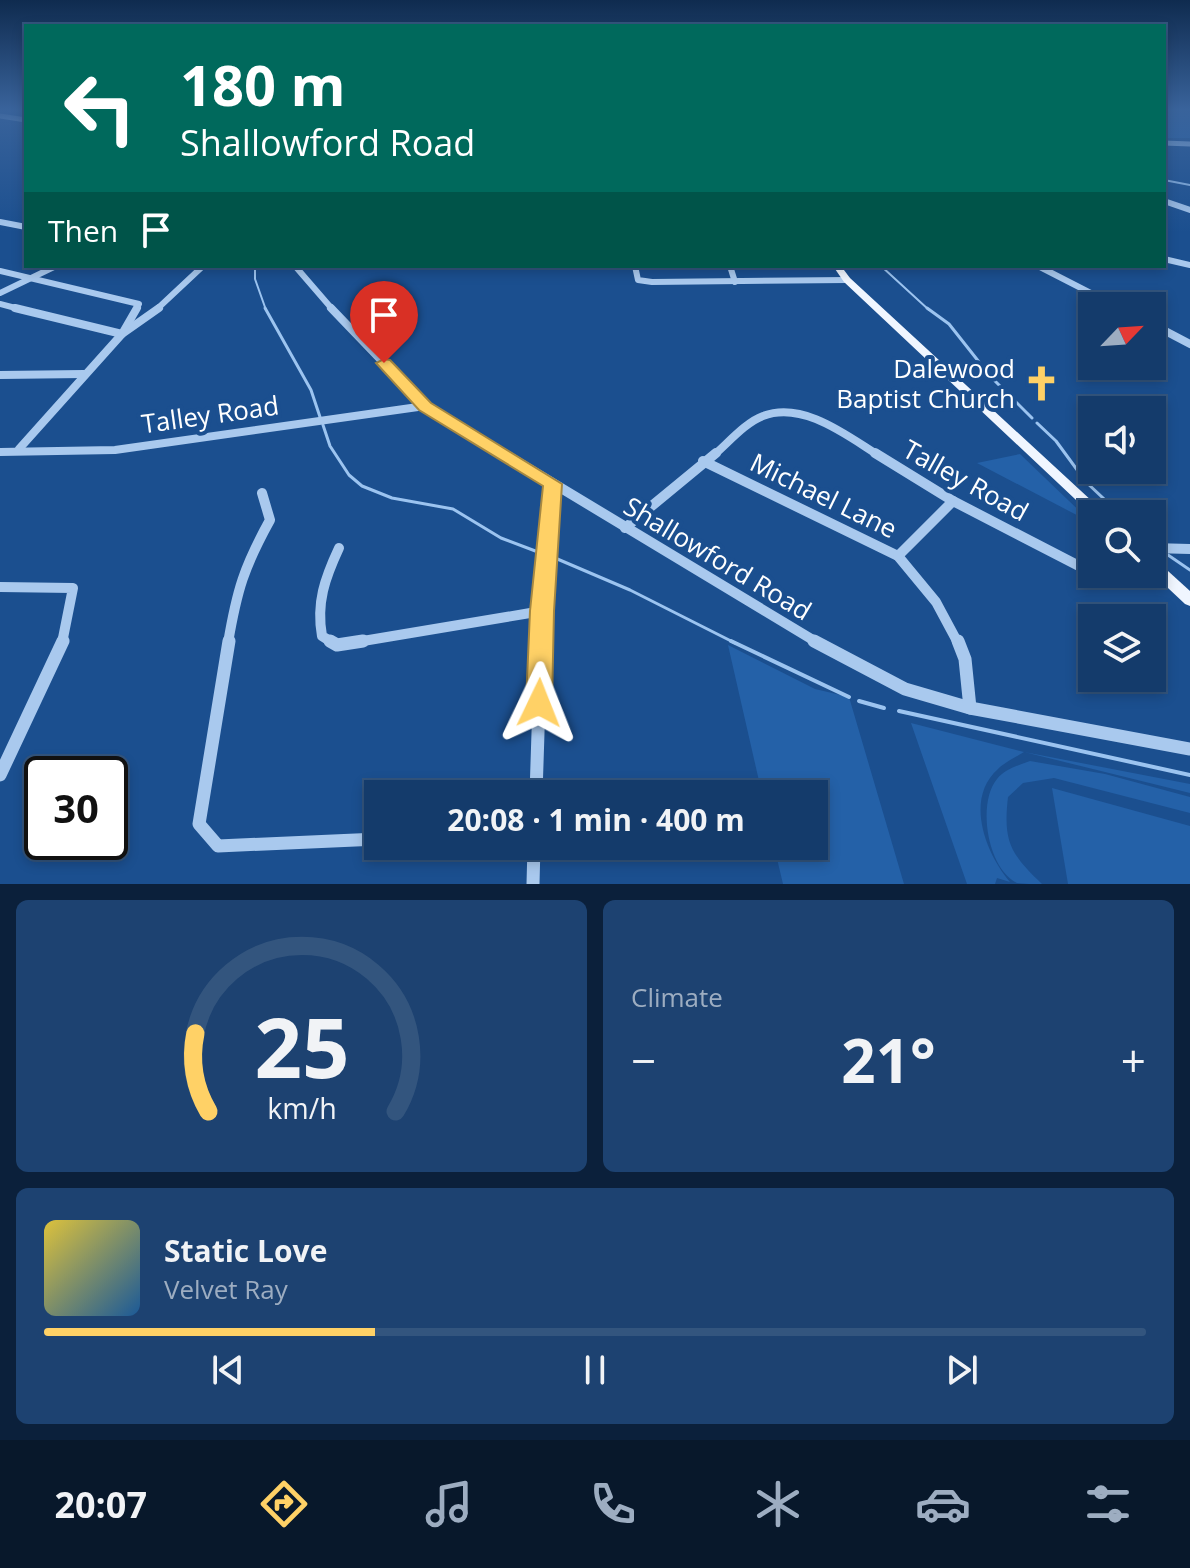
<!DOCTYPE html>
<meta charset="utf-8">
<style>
body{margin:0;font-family:"Open Sans",sans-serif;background:#1d4271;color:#f1f3f6;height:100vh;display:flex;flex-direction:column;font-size:30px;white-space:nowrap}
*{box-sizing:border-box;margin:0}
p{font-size:26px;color:#9dadc1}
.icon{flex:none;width:44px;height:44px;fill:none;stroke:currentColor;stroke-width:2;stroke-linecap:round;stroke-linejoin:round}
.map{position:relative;height:884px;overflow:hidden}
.panel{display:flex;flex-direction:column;gap:16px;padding:16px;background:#0b203b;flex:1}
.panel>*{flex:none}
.top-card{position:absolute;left:24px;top:24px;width:1142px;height:244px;border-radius:0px;box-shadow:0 4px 12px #0003,0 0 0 2px #33557e;background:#00695c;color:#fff;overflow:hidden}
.needle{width:52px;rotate:65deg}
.fabs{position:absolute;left:1078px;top:292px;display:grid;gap:16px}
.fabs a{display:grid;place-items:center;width:88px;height:88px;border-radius:0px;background:#143b6b;box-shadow:0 4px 12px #0003,0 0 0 2px #33557e;font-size:40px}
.speed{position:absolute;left:24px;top:756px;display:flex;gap:16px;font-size:40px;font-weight:700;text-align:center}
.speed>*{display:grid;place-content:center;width:104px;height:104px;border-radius:50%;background:#143b6b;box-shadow:0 4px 12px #0003,0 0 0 2px #33557e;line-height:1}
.speed .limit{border:4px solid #111;border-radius:12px;background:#fff;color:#111}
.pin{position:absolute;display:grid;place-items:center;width:68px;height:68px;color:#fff;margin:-82px -34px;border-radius:50% 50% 50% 0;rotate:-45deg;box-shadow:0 0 8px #0007}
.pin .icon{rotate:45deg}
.me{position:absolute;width:88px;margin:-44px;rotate:2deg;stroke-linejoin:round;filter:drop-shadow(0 0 6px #0008)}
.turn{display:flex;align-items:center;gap:28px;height:168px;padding:0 24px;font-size:36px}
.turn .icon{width:104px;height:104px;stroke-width:2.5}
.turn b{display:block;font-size:56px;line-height:68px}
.then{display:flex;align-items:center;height:76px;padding:0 24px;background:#0003;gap:16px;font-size:30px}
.big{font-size:60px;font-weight:700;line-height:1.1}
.panel .card{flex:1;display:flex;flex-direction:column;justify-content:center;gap:12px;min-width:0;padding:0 28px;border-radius:12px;background:#1d4271}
.panel .dial{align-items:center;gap:0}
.dial svg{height:208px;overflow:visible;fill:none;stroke:#33557e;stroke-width:7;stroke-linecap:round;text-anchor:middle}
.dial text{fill:#f1f3f6;stroke:none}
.song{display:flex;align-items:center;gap:24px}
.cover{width:96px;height:96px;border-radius:12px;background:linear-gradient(135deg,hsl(50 70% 55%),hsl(210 70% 35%))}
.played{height:8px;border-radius:4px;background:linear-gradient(90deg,#ffd166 30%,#33557e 30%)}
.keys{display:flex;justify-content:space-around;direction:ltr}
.heat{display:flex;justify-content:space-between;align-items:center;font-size:44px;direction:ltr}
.panel .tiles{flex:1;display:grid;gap:16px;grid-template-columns:1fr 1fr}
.card:last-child{grid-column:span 2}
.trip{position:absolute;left:364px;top:780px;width:464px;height:80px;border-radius:0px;background:#143b6b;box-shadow:0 4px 12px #0003,0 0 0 2px #33557e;font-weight:700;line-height:80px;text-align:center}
.tabs{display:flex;height:128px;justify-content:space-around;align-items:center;background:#08182b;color:#9dadc1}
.tabs .icon{width:56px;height:56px}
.tabs .on{color:#ffd166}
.tabs b{font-size:36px;color:#f1f3f6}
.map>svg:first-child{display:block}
</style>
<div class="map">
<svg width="1190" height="884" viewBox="0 0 1190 884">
<rect width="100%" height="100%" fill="#1b4f8f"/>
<g fill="#2461a8">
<rect x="1164" y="109" width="26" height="29"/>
<polygon points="1020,454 1092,523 977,463"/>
<polygon points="728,645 815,689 849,697 904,884 783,884 774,846 814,846 814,794 762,794"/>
<path d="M911,723l113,29 166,32v9l-166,-41c-8,5 -19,10 -26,17 -34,30 -12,85 12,113l-13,-4 -2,6h-28z"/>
<path d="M1030,761l75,13 85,23v16l-136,-35 -31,5 -15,14c-5,44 2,57 34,87 -8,0 -18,0 -25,-1 -30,-15 -40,-80 -20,-104 8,-10 22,-14 33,-18z"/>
<polygon points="1052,788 1190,826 1190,884 1068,884"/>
</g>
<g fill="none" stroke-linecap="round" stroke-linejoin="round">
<g stroke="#9cc4f0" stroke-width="2">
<polyline points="1164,180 1190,185"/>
<polyline points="255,266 255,279 266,310"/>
<polyline points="881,266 929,310"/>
</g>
<g stroke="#9cc4f0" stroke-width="3">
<polyline points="265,308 311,390 320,417"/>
<polyline points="927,308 949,324 983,367"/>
<polyline points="986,372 1032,418"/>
<polyline points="1037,423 1056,441 1086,482 1120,514"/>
<polyline points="323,425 330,446 349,475 362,486 392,498 453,509 501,538 538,552"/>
<polyline points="1168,555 1190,570"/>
<polyline points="555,558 630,590 735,643"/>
</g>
<g stroke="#9cc4f0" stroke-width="4">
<polyline points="731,641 849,697"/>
<polyline points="859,701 884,708"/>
<polyline points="899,711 1190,775"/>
</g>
<g stroke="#a9c9ee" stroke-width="5">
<polyline points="0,116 26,120"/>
<polyline points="1164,143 1190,144"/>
</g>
<g stroke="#a9c9ee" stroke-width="6">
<polyline points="1164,201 1190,210"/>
<polyline points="0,222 26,227"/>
<polyline points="1164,259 1190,265"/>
<polyline points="295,266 333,310"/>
<polyline points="635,266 638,280 652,282 847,280"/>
<polyline points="730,266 735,282"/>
<polyline points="1038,266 1116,306"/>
<polyline points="0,271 139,304 136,310"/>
<polyline points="0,293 56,266"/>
<polyline points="0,304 23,310"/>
<polyline points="156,310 203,266"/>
</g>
<g stroke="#a9c9ee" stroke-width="8">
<polyline points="15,308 122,334 159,308"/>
<polyline points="331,308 425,406 506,455"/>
<polyline points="1152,324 1190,344"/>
<polyline points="0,375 84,374"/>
<polyline points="19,449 122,334 137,308"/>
<polyline points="0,452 115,450 425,406"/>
<path d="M714,455c14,-12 32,-33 49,-39 40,-15 83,19 115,39"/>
</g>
<g stroke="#a9c9ee" stroke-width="10">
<polyline points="503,453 818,643"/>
<polyline points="875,453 953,501 1079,566 1092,567"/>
<polyline points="703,461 898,556 936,602 958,643"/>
<polyline points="625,528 716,453"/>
<polyline points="1152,548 1190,549"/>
<polyline points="898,556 953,501"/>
<polyline points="0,587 73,588 62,643"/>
<path d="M228,643c9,-53 16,-76 42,-123l-8,-27"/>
<path d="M333,643l-11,-7c-6,-33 3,-58 17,-88"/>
<polyline points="351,643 542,611"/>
<polyline points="541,643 553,484"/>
</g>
<g stroke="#a9c9ee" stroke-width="13">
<polyline points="229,641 199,824 218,846 378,839"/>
<polyline points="330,641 337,645 363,641"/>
<polyline points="814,641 905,689 970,708 1190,749"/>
<polyline points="958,641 965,659 970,708"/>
<polyline points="0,775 63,641"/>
<polyline points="536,794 541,641"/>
<polyline points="533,884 534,846"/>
</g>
<g fill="#f0f6ff" fill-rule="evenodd">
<polygon points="833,266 841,266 850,278 1106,514 1092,515 844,282"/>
<polygon points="1152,560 1157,561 1190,591 1190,606 1185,604 1152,573"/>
</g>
</g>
<linearGradient id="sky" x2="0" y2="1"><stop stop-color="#0f2b4f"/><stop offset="0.47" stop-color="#39639b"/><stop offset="1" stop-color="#39639b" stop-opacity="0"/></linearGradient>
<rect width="1190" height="232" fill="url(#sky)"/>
<polygon fill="#ffd166" stroke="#a68842" stroke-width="2" points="384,359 390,360 431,403 562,484 554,611 552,703 548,710 539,714 530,710 526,703 530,611 543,486 419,410 376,363"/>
<defs>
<symbol id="church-bare" viewBox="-9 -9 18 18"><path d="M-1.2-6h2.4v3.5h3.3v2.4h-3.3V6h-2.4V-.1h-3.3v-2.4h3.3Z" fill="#ffd166" stroke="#1b4f8f" stroke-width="2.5" paint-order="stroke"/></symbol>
</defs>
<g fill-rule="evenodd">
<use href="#church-bare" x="1016" y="358" width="51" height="51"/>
</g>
<g text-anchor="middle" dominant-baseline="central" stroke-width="8" stroke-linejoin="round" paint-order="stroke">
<g font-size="26" fill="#fff" stroke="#1b4f8f" text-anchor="end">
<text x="1015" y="368">Dalewood<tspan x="1015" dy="30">Baptist Church</tspan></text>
</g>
<g font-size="26" fill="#fff" stroke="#1b4f8f">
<text transform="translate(210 414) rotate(-8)">Talley Road</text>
<text transform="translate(966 480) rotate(29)">Talley Road</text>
<text transform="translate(824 495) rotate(26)">Michael Lane</text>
<text transform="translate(718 558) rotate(31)">Shallowford Road</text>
</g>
</g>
</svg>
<div class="fabs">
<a><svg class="needle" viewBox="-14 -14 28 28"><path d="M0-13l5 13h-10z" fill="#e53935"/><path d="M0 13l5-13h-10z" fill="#9dadc1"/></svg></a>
<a><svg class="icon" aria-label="sound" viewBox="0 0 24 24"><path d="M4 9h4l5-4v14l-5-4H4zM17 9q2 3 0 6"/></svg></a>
<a><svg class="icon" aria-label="search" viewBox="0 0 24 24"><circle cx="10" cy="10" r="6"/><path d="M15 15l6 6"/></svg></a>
<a><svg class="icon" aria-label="layers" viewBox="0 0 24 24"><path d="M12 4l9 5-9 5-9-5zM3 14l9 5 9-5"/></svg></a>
</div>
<div class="speed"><div class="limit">30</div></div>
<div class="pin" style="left:384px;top:363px;background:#d93025"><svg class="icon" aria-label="arrive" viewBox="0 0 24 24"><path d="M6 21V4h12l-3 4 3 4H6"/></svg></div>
<svg class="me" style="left:539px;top:703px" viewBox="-20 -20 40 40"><path d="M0-17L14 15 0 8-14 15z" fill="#ffd166" stroke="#fff" stroke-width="4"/></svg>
<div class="trip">20:08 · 1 min · 400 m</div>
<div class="top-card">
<div class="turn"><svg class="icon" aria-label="left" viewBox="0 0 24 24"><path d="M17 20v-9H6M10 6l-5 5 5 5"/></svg><div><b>180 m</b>Shallowford Road</div></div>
<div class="then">Then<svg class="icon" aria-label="arrive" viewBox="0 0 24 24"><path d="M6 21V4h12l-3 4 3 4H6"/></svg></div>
</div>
</div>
<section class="panel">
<div class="tiles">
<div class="card dial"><svg viewBox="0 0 100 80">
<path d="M14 69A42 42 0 1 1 86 69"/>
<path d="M14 69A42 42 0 0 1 9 39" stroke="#ffd166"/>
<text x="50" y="56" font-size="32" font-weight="700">25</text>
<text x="50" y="72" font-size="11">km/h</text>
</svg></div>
<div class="card"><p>Climate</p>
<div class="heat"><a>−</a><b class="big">21°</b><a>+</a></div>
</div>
<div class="card">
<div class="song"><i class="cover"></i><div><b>Static Love</b><p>Velvet Ray</p></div></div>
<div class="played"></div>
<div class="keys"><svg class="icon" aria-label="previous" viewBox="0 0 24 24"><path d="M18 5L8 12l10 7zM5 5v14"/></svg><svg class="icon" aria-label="pause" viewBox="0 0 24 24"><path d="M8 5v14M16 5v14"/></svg><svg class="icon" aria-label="next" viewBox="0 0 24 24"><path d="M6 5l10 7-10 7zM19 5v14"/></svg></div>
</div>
</div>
</section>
<nav class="tabs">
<b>20:07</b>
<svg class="icon on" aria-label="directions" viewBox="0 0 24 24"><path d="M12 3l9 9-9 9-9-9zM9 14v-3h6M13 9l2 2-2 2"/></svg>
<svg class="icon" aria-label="music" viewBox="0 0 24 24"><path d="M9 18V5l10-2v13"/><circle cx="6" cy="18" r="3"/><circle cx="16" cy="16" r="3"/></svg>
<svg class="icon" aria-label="phone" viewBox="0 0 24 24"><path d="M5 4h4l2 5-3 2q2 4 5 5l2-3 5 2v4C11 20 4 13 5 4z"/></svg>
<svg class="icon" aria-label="climate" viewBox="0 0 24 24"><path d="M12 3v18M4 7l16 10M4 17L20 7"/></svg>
<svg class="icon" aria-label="car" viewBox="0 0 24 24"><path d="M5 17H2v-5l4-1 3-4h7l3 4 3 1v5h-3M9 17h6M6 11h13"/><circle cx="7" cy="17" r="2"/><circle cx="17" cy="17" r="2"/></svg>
<svg class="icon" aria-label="filters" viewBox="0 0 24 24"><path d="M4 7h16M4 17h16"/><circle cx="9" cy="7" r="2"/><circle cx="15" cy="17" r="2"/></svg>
</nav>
